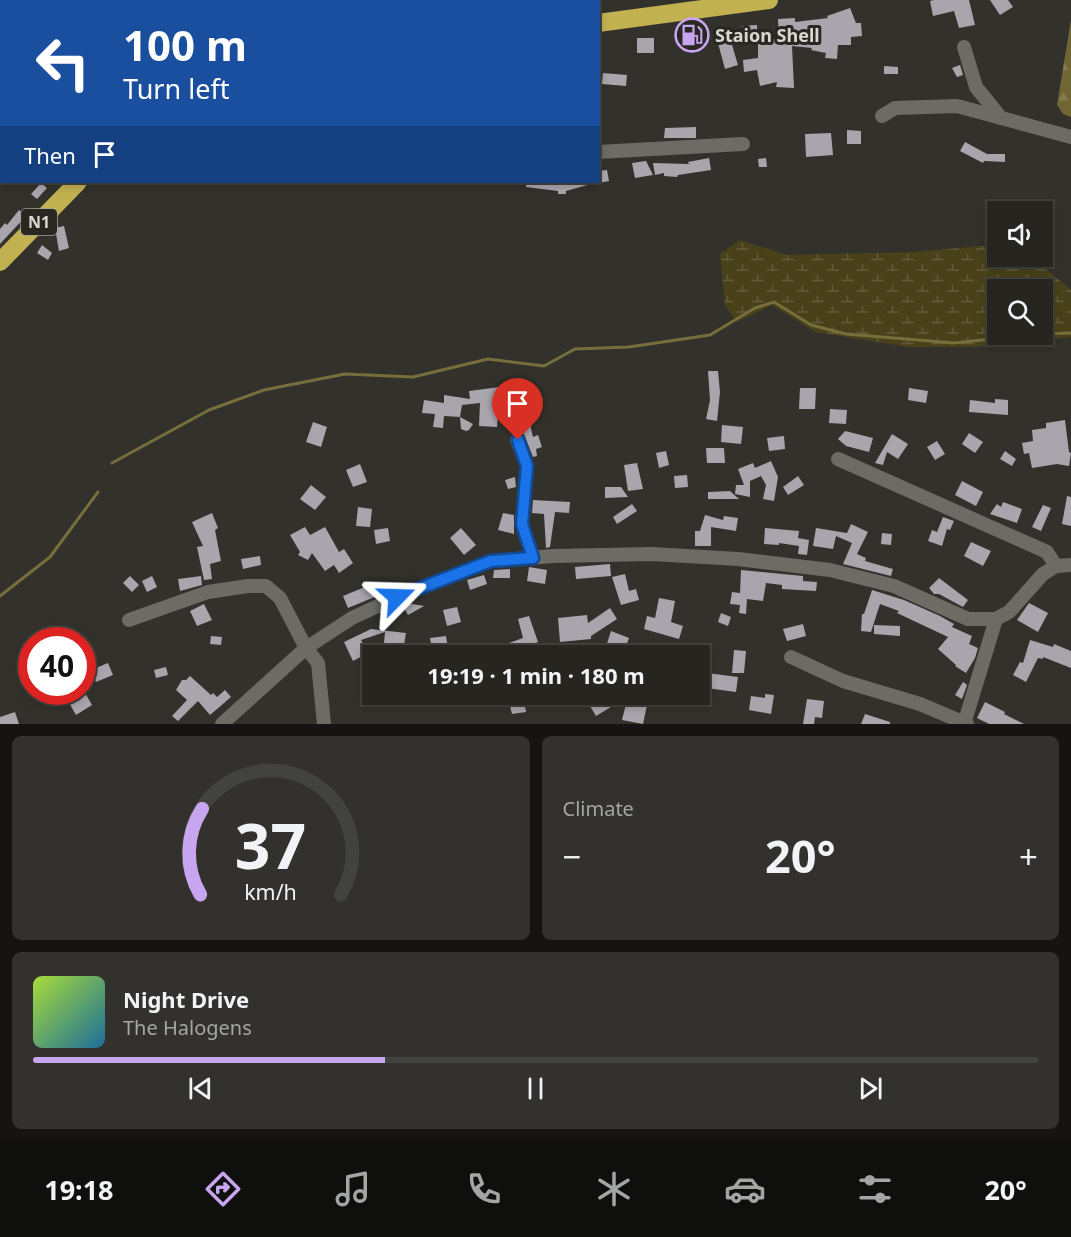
<!DOCTYPE html>
<meta charset="utf-8">
<style>
body{margin:0;font-family:"Noto Sans",sans-serif;background:#32312d;color:#f1f3f6;height:100vh;display:flex;flex-direction:column;font-size:22px;white-space:nowrap}
*{box-sizing:border-box;margin:0}
p{font-size:20px;color:#a4a5a5}
.icon{flex:none;width:33px;height:33px;fill:none;stroke:currentColor;stroke-width:2;stroke-linecap:round;stroke-linejoin:round}
.map{position:relative;height:724px;overflow:hidden}
.details{display:flex;flex-direction:column;gap:12px;padding:12px;background:#151412;flex:1}
.details>*{flex:none}
.hud{position:absolute;left:0px;top:0px;width:600px;height:183px;box-shadow:0 3px 9px #0003,0 0 0 2px #42423e;background:#1a4fa0;color:#fff;overflow:hidden}
.buttons{position:absolute;left:987px;top:201px;display:grid;gap:12px}
.buttons a{display:grid;place-items:center;width:66px;height:66px;border-radius:0px;background:#262520;box-shadow:0 3px 9px #0003,0 0 0 2px #42423e;font-size:30px}
.speed{position:absolute;left:18px;top:627px;display:flex;gap:12px;font-size:30px;font-weight:700;text-align:center}
.speed>*{display:grid;place-content:center;width:78px;height:78px;border-radius:50%;background:#262520;box-shadow:0 3px 9px #0003,0 0 0 2px #42423e;line-height:1}
.speed .limit{border:9px solid #d22;background:#fff;color:#111}
.pin{position:absolute;display:grid;place-items:center;width:51px;height:51px;color:#fff;margin:-62px -26px;border-radius:50% 50% 50% 0;rotate:-45deg;box-shadow:0 0 6px #0007}
.pin .icon{rotate:45deg}
.me{position:absolute;width:66px;margin:-33px;rotate:68deg;stroke-linejoin:round;filter:drop-shadow(0 0 4px #0008)}
.turn{display:flex;align-items:center;gap:21px;height:126px;padding:0 24px;font-size:27px}
.turn .icon{width:78px;height:78px;stroke-width:2.5}
.turn b{display:block;font-size:42px;line-height:51px}
.then{display:flex;align-items:center;height:57px;padding:0 24px;background:#0003;gap:12px;font-size:22px}
.big{font-size:45px;font-weight:700;line-height:1.1}
.details .widget{flex:1;display:flex;flex-direction:column;justify-content:center;gap:9px;min-width:0;padding:0 21px;border-radius:9px;background:#32312d}
.details .dial{align-items:center;gap:0}
.dial svg{height:156px;overflow:visible;fill:none;stroke:#42423e;stroke-width:7;stroke-linecap:round;text-anchor:middle}
.dial text{fill:#f1f3f6;stroke:none}
.song{display:flex;align-items:center;gap:18px}
.cover{width:72px;height:72px;border-radius:9px;background:linear-gradient(135deg,hsl(80 70% 55%),hsl(200 70% 35%))}
.played{height:6px;border-radius:3px;background:linear-gradient(90deg,#c8a5ef 35%,#42423e 35%)}
.keys{display:flex;justify-content:space-around;direction:ltr}
.heat{display:flex;justify-content:space-between;align-items:center;font-size:33px;direction:ltr}
.details .tiles{flex:1;display:grid;gap:12px;grid-template-columns:1fr 1fr}
.widget:last-child{grid-column:span 2}
.trip{position:absolute;left:362px;top:645px;width:348px;height:60px;border-radius:0px;background:#262520;box-shadow:0 3px 9px #0003,0 0 0 2px #42423e;font-weight:700;line-height:60px;text-align:center}
.tabs{display:flex;height:96px;justify-content:space-around;align-items:center;background:#0f0f0d;color:#a4a5a5}
.tabs .icon{width:42px;height:42px}
.tabs .current{color:#c8a5ef}
.tabs b{font-size:27px;color:#f1f3f6}
.map>svg:first-child{display:block}
</style>
<div class="map">
<svg width="1071" height="724" viewBox="0 0 1071 724">
<defs>
<pattern id="forest-firs" width="22" height="20" patternUnits="userSpaceOnUse" patternTransform="scale(1.5)"><rect width="22" height="20" fill="#6f6633"/><path d="M5 1l3.5 6h-7zM16 11l3.5 6h-7z" fill="#837b50"/></pattern>
<pattern id="wetland-marsh" width="20" height="14" patternUnits="userSpaceOnUse" patternTransform="scale(1.5)"><rect width="20" height="14" fill="#484119"/><path d="M1 5h8M5 5V1M11 12h8M15 12V8" fill="none" stroke="#625c3a"/></pattern>
</defs>
<rect width="100%" height="100%" fill="#32312b"/>
<polygon fill="url(#forest-firs)" points="1071,20 1071,117 1063,114 1057,105"/>
<path fill="url(#wetland-marsh)" fill-rule="evenodd" d="M740,240l47,15 125,-3 81,-7 4,2 1,9 24,1 18,7 31,26v47l-97,10h-66l-93,-15 -43,-27 -35,17 -12,-16 -5,-52zM998,290h44v44h-44z"/>
<g fill="none" stroke-linecap="round" stroke-linejoin="round">
<g stroke="#766e3b" stroke-width="3">
<polyline points="1042,334 1071,333"/>
<polyline points="112,463 209,410 264,390 345,374 413,377 488,359 544,366 575,349 629,347 710,335 755,308 774,302 811,325 846,334 954,343 1038,334"/>
<polyline points="0,596 50,557 98,492"/>
</g>
</g>
<g fill="#a8a5ac">
<polygon points="934,0 969,0 975,25 959,28 954,11 933,16 930,1"/>
<polygon points="990,0 1008,0 1013,7 1000,15"/>
<polygon points="850,8 856,23 861,23 862,36 851,37 851,45 838,45 837,59 825,58 826,53 811,50 812,48 792,46 794,88 776,87 777,82 760,86 757,70 744,72 743,60 758,58 758,40 779,39 778,19 795,18 795,22 828,18 827,16"/>
<polygon points="695,24 700,43 690,45 685,27"/>
<polygon points="757,25 757,34 742,35 742,26"/>
<polygon points="727,28 738,65 725,69 715,32"/>
<rect x="637" y="38" width="17" height="15"/>
<polygon points="960,65 963,75 957,77 952,68"/>
<polygon points="884,66 898,67 898,74 884,74"/>
<polygon points="603,73 627,75 626,86 602,84"/>
<polygon points="696,127 696,138 664,138 665,128"/>
<polygon points="847,130 861,131 861,144 847,144"/>
<polygon points="831,133 833,155 806,157 805,134"/>
<polygon points="965,142 987,154 1005,154 1005,162 984,161 983,163 960,151"/>
<polygon points="709,158 711,170 678,175 677,177 664,176 664,173 655,175 653,163 689,164 688,162"/>
<polygon points="766,158 767,167 759,167 758,159"/>
<polygon points="646,161 653,175 635,178 632,163"/>
<polygon points="607,170 609,181 598,183 598,171"/>
<polygon points="526,182 591,182 591,184 566,191 566,194 558,194 558,191 526,187"/>
<polygon points="41,183 47,188 37,199 31,194"/>
<polygon points="19,210 26,216 0,244 0,229 5,223 7,225"/>
<polygon points="64,226 69,248 59,251 55,228"/>
<polygon points="42,245 52,253 48,260 37,253"/>
<polygon points="708,371 718,371 720,392 717,421 706,419 710,400"/>
<polygon points="500,387 497,427 479,426 480,403 462,405 460,417 473,424 469,430 466,431 461,429 460,417 444,416 443,428 433,427 435,414 422,413 424,400 444,403 444,395 470,399 469,391"/>
<polygon points="800,388 816,388 815,409 799,409"/>
<polygon points="909,388 928,391 926,403 908,400"/>
<polygon points="995,399 1008,400 1008,415 969,412 970,400 995,403"/>
<polygon points="830,409 847,410 846,424 829,423"/>
<polygon points="528,416 533,437 538,435 542,447 536,449 537,456 533,457 524,434 516,431 513,419"/>
<polygon points="1065,420 1069,452 1071,453 1069,466 1057,464 1032,468 1029,453 1024,454 1022,443 1033,441 1032,430 1046,428 1046,423"/>
<polygon points="313,422 327,427 321,447 306,442"/>
<polygon points="722,425 743,427 741,444 721,442"/>
<polygon points="845,431 873,438 869,452 846,446 838,439"/>
<polygon points="969,433 983,442 975,453 962,444"/>
<polygon points="892,434 908,444 898,459 887,452 883,465 875,463"/>
<polygon points="784,436 785,449 769,451 767,438"/>
<polygon points="937,441 945,454 935,460 927,447"/>
<polygon points="706,448 724,448 725,463 707,463"/>
<polygon points="666,451 669,465 659,468 656,453"/>
<polygon points="1005,451 1016,459 1012,466 1000,459"/>
<polygon points="771,461 778,477 774,501 763,499 766,485 761,476 750,481 750,497 735,494 736,485 744,485 738,469 753,463 755,468"/>
<polygon points="637,463 643,489 628,491 624,465"/>
<polygon points="360,464 367,482 353,487 346,470"/>
<polygon points="687,475 688,487 675,488 674,476"/>
<polygon points="798,476 804,485 788,495 783,487"/>
<polygon points="515,477 516,487 508,489 505,480"/>
<polygon points="962,481 983,492 976,506 955,495"/>
<polygon points="311,485 326,497 315,510 300,499"/>
<polygon points="605,487 621,487 628,497 605,498"/>
<polygon points="730,491 739,499 708,499 708,492"/>
<polygon points="1067,496 1071,497 1071,526 1062,524"/>
<polygon points="533,500 570,502 569,513 555,512 550,547 546,548 544,514 532,513"/>
<polygon points="1003,502 1022,509 1017,523 990,514 997,504 1001,507"/>
<polygon points="632,504 637,511 617,524 613,517"/>
<polygon points="1043,505 1051,508 1041,531 1032,527"/>
<polygon points="358,507 372,509 370,527 356,526"/>
<polygon points="212,513 218,528 215,530 221,561 210,564 212,579 204,580 197,547 203,546 192,522"/>
<polygon points="503,513 514,515 514,534 498,530"/>
<polygon points="705,515 723,520 724,516 738,518 736,531 711,527 711,546 695,546 695,531 700,531"/>
<polygon points="943,517 954,521 950,530 947,529 942,546 928,541 932,530 937,532"/>
<polygon points="851,524 868,532 857,554 866,558 865,561 893,569 891,576 843,564 852,543 836,536 833,549 813,546 816,528 847,533"/>
<polygon points="305,527 310,535 325,527 339,552 344,549 353,563 339,573 334,565 325,571 312,553 308,560 298,555 300,552 290,535"/>
<polygon points="388,528 390,541 376,544 374,530"/>
<polygon points="461,528 476,545 464,555 450,538"/>
<polygon points="765,528 799,531 798,538 809,540 807,555 798,554 799,546 779,543 779,545 764,544"/>
<polygon points="882,533 892,534 891,545 881,544"/>
<polygon points="971,542 991,551 983,566 964,556"/>
<polygon points="260,556 261,565 243,569 241,559"/>
<polygon points="610,564 611,576 576,579 575,567"/>
<polygon points="529,567 547,570 545,584 527,581"/>
<polygon points="510,569 510,578 493,578 494,570"/>
<polygon points="741,570 803,576 803,581 817,582 816,591 782,589 782,585 766,583 763,601 747,599 746,614 739,613 740,605 730,604 732,592 740,593"/>
<polygon points="625,574 629,591 636,589 639,600 621,605 612,577"/>
<polygon points="484,575 487,584 470,590 467,580"/>
<polygon points="130,576 139,585 132,592 123,583"/>
<polygon points="152,576 157,587 147,592 142,581"/>
<polygon points="201,576 202,585 180,591 178,579"/>
<polygon points="939,578 968,600 963,607 939,594 934,594 929,588"/>
<polygon points="372,584 377,596 348,608 343,596"/>
<polygon points="872,590 904,600 940,616 954,624 952,627 972,636 969,644 978,648 975,658 966,673 955,666 956,665 938,649 948,637 897,613 899,611 880,604 871,632 861,631 862,614 864,614"/>
<polygon points="659,598 675,601 671,622 683,626 679,639 644,629 647,616 655,618"/>
<polygon points="406,603 424,606 408,615 402,605"/>
<polygon points="1029,603 1048,613 1038,632 1017,620"/>
<polygon points="204,604 212,620 197,626 190,611"/>
<polygon points="457,607 461,622 447,626 443,610"/>
<polygon points="610,608 617,619 591,636 591,639 560,642 558,618 587,615 588,623"/>
<polygon points="721,613 731,617 728,626 718,622"/>
<polygon points="529,616 538,642 512,651 509,643 523,638 518,619"/>
<polygon points="803,624 806,636 787,641 783,629"/>
<polygon points="874,625 900,626 900,636 874,634"/>
<polygon points="371,629 406,633 404,645 384,643 385,632 361,640 368,653 353,661 344,642"/>
<polygon points="611,631 629,638 622,656 603,656"/>
<polygon points="211,636 222,637 221,645 210,644"/>
<polygon points="446,636 448,648 446,648 446,650 432,649 430,638"/>
<polygon points="1030,640 1053,647 1054,644 1071,651 1071,668 1043,657 1043,659 1038,658 1026,682 1013,675 1020,662 1023,663"/>
<polygon points="734,650 746,651 744,673 732,673"/>
<polygon points="108,663 113,675 96,682 91,670"/>
<polygon points="166,667 168,675 156,678 154,670"/>
<polygon points="699,672 738,677 736,692 699,687"/>
<polygon points="190,676 211,695 213,693 217,697 225,690 231,697 210,715 198,701 178,721 172,716 187,700 176,690 182,680 186,680"/>
<polygon points="963,682 967,685 962,699 955,695"/>
<polygon points="84,691 92,705 76,715 68,701"/>
<polygon points="592,694 604,694 611,707 596,716 590,706 598,701"/>
<polygon points="765,694 774,695 771,714 749,710 751,696 765,698"/>
<polygon points="807,699 824,701 822,718 815,717 814,724 803,724"/>
<polygon points="524,700 526,712 512,714 509,702"/>
<polygon points="636,702 647,705 643,724 622,720 626,704 635,705"/>
<polygon points="985,702 1005,712 1004,714 1024,724 989,724 977,718"/>
<polygon points="15,712 19,724 0,724 0,717"/>
<polygon points="865,714 890,722 890,724 861,724"/>
</g>
<g fill="none" stroke-linecap="round" stroke-linejoin="round">
<g stroke="#6c6b64" stroke-width="14">
<polyline points="191,0 193,2"/>
<polyline points="505,0 507,2"/>
<polyline points="294,2 294,0"/>
<polyline points="964,47 976,87 1001,118"/>
<polyline points="882,116 895,108 957,106 1071,137"/>
<polyline points="598,152 743,144"/>
<polyline points="517,440 527,466 522,524 533,558"/>
<polyline points="838,459 1047,552 1056,566"/>
<polyline points="129,620 208,592 248,586 266,586 280,598 306,648 318,663 324,724"/>
<polyline points="791,657 843,681 920,704 967,724"/>
<polyline points="222,724 306,648 352,618 397,597 491,561 553,556 652,554 738,559 830,570 894,586 968,619 996,619 1009,612 1043,574 1056,566 1071,565"/>
<polyline points="964,724 996,619"/>
</g>
<g stroke="#c1b151" stroke-width="18">
<polyline points="598,23 769,0"/>
<polyline points="0,262 78,182"/>
</g>
</g>
<g fill="none" stroke-linecap="round" stroke-linejoin="round">
<defs>
<polyline id="route" points="397,597 491,561 533,558 522,524 527,466 518,440"/>
</defs>
<use href="#route" stroke="#114b97" stroke-width="15"/>
<use href="#route" stroke="#1a73e8" stroke-width="10"/>
</g>
<defs>
<symbol id="fuel-ring" viewBox="-11 -11 22 22"><circle r="9.5" fill="#282721" stroke="#c8a5ef" stroke-width="1.5"/><path d="M-5.5-6h7V0h2V4h1.3V-2.5L3-4.5l.8-.8L6-3V5H2.5V1h-1V6h-7ZM-4.2-4.7v3.2H.2V-4.7Z" fill="#c8a5ef"/></symbol>
</defs>
<g fill-rule="evenodd">
<use href="#fuel-ring" x="673" y="16" width="38" height="38"/>
</g>
<g text-anchor="middle" dominant-baseline="central" stroke-width="6" stroke-linejoin="round" paint-order="stroke">
<rect fill="#282721" stroke="#a3a29e" stroke-width="1.5" x="21" y="209" width="36" height="26" rx="4.5"/>
<g font-size="16" font-weight="bold" fill="#d8d7d4">
<text x="39" y="222">N1</text>
</g>
<g font-size="18" font-weight="bold" fill="#d8d7d4" stroke="#282721" text-anchor="start">
<text x="715" y="35">Staion Shell</text>
</g>
</g>
</svg>
<div class="buttons">
<a><svg class="icon" aria-label="sound" viewBox="0 0 24 24"><path d="M4 9h4l5-4v14l-5-4H4zM17 9q2 3 0 6"/></svg></a>
<a><svg class="icon" aria-label="search" viewBox="0 0 24 24"><circle cx="10" cy="10" r="6"/><path d="M15 15l6 6"/></svg></a>
</div>
<div class="speed"><div class="limit">40</div></div>
<div class="pin" style="left:518px;top:440px;background:#d93025"><svg class="icon" aria-label="arrive" viewBox="0 0 24 24"><path d="M6 21V4h12l-3 4 3 4H6"/></svg></div>
<svg class="me" style="left:397px;top:597px" viewBox="-20 -20 40 40"><path d="M0-17L14 15 0 8-14 15z" fill="#1a73e8" stroke="#fff" stroke-width="4"/></svg>
<div class="trip">19:19 · 1 min · 180 m</div>
<div class="hud">
<div class="turn"><svg class="icon" aria-label="left" viewBox="0 0 24 24"><path d="M17 20v-9H6M10 6l-5 5 5 5"/></svg><div><b>100 m</b>Turn left</div></div>
<div class="then">Then<svg class="icon" aria-label="arrive" viewBox="0 0 24 24"><path d="M6 21V4h12l-3 4 3 4H6"/></svg></div>
</div>
</div>
<section class="details">
<div class="tiles">
<div class="widget dial"><svg viewBox="0 0 100 80">
<path d="M14 69A42 42 0 1 1 86 69"/>
<path d="M14 69A42 42 0 0 1 15 25" stroke="#c8a5ef"/>
<text x="50" y="56" font-size="32" font-weight="700">37</text>
<text x="50" y="72" font-size="11">km/h</text>
</svg></div>
<div class="widget"><p>Climate</p>
<div class="heat"><a>−</a><b class="big">20°</b><a>+</a></div>
</div>
<div class="widget">
<div class="song"><i class="cover"></i><div><b>Night Drive</b><p>The Halogens</p></div></div>
<div class="played"></div>
<div class="keys"><svg class="icon" aria-label="previous" viewBox="0 0 24 24"><path d="M18 5L8 12l10 7zM5 5v14"/></svg><svg class="icon" aria-label="pause" viewBox="0 0 24 24"><path d="M8 5v14M16 5v14"/></svg><svg class="icon" aria-label="next" viewBox="0 0 24 24"><path d="M6 5l10 7-10 7zM19 5v14"/></svg></div>
</div>
</div>
</section>
<nav class="tabs">
<b>19:18</b>
<svg class="icon current" aria-label="directions" viewBox="0 0 24 24"><path d="M12 3l9 9-9 9-9-9zM9 14v-3h6M13 9l2 2-2 2"/></svg>
<svg class="icon" aria-label="music" viewBox="0 0 24 24"><path d="M9 18V5l10-2v13"/><circle cx="6" cy="18" r="3"/><circle cx="16" cy="16" r="3"/></svg>
<svg class="icon" aria-label="phone" viewBox="0 0 24 24"><path d="M5 4h4l2 5-3 2q2 4 5 5l2-3 5 2v4C11 20 4 13 5 4z"/></svg>
<svg class="icon" aria-label="climate" viewBox="0 0 24 24"><path d="M12 3v18M4 7l16 10M4 17L20 7"/></svg>
<svg class="icon" aria-label="car" viewBox="0 0 24 24"><path d="M5 17H2v-5l4-1 3-4h7l3 4 3 1v5h-3M9 17h6M6 11h13"/><circle cx="7" cy="17" r="2"/><circle cx="17" cy="17" r="2"/></svg>
<svg class="icon" aria-label="filters" viewBox="0 0 24 24"><path d="M4 7h16M4 17h16"/><circle cx="9" cy="7" r="2"/><circle cx="15" cy="17" r="2"/></svg>
<b>20°</b>
</nav>
